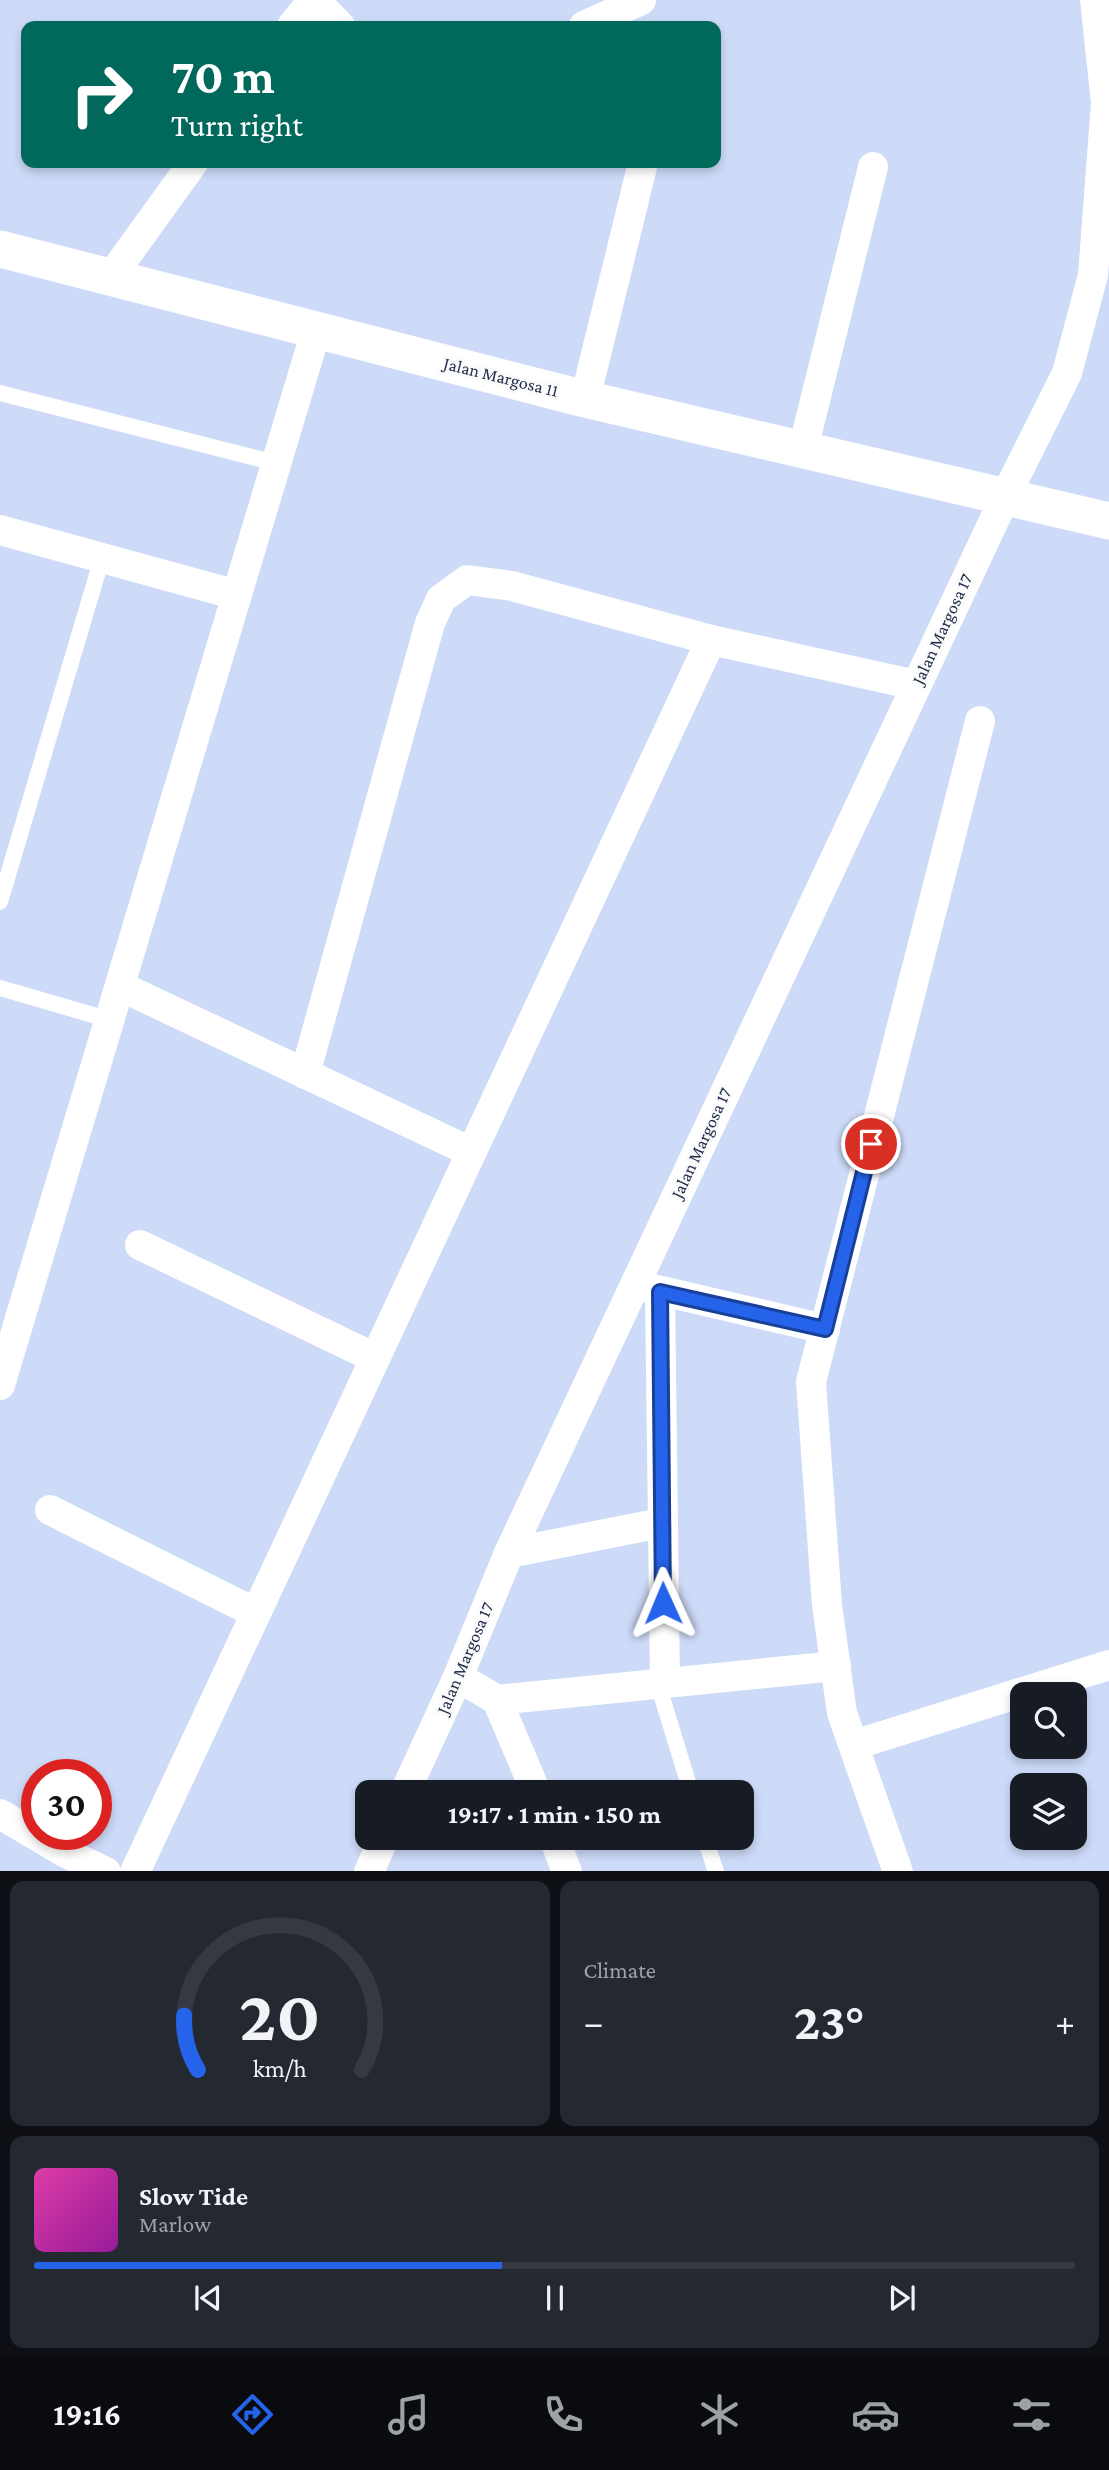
<!DOCTYPE html>
<meta charset="utf-8">
<style>
body{margin:0;font-family:"Crimson Pro",serif;background:#242831;color:#f1f3f6;height:100vh;display:flex;flex-direction:column;font-size:26px;white-space:nowrap}
*{box-sizing:border-box;margin:0}
p{font-size:23px;color:#9ea1a6}
.icon{flex:none;width:38px;height:38px;fill:none;stroke:currentColor;stroke-width:2;stroke-linecap:round;stroke-linejoin:round}
.map{position:relative;height:1871px;overflow:hidden}
.sheet{display:flex;flex-direction:column;gap:10px;padding:10px;background:#0d0f14;flex:1}
.sheet>*{flex:none}
.hud{position:absolute;left:21px;top:21px;width:700px;height:147px;border-radius:14px;box-shadow:0 4px 10px #0003;background:#00695c;color:#fff;overflow:hidden}
.tools{position:absolute;left:1010px;top:1682px;display:grid;gap:14px}
.tools a{display:grid;place-items:center;width:77px;height:77px;border-radius:14px;background:#171b24;box-shadow:0 4px 10px #0003;font-size:35px}
.speed{position:absolute;left:21px;top:1759px;display:flex;gap:14px;font-size:35px;font-weight:700;text-align:center}
.speed>*{display:grid;place-content:center;width:91px;height:91px;border-radius:50%;background:#171b24;box-shadow:0 4px 10px #0003;line-height:1}
.speed .limit{border:10px solid #d22;background:#fff;color:#111}
.pin{position:absolute;display:grid;place-items:center;width:60px;height:60px;color:#fff;margin:-30px;border:4px solid #fff;border-radius:50%;box-shadow:0 2px 7px #0007}
.me{position:absolute;width:77px;margin:-38px;rotate:359deg;stroke-linejoin:round;filter:drop-shadow(0 0 5px #0008)}
.turn{display:flex;align-items:center;gap:24px;height:147px;padding:0 35px;font-size:32px}
.turn .icon{width:91px;height:91px;stroke-width:2.5}
.turn b{display:block;font-size:49px;line-height:60px}
.big{font-size:52px;font-weight:700;line-height:1.1}
.sheet .widget{flex:1;display:flex;flex-direction:column;justify-content:center;gap:10px;min-width:0;padding:0 24px;border-radius:14px;background:#242831}
.sheet .dial{align-items:center;gap:0}
.dial svg{height:182px;overflow:visible;fill:none;stroke:#363941;stroke-width:7;stroke-linecap:round;text-anchor:middle}
.dial text{fill:#f1f3f6;stroke:none}
.song{display:flex;align-items:center;gap:21px}
.cover{width:84px;height:84px;border-radius:10px;background:linear-gradient(135deg,hsl(320 70% 55%),hsl(300 70% 35%))}
.played{height:7px;border-radius:4px;background:linear-gradient(90deg,#2563eb 45%,#363941 45%)}
.keys{display:flex;justify-content:space-around;direction:ltr}
.heat{display:flex;justify-content:space-between;align-items:center;font-size:38px;direction:ltr}
.sheet .tiles{flex:1;display:grid;gap:10px;grid-template-columns:1fr 1fr}
.widget:last-child{grid-column:span 2}
.trip{position:absolute;left:355px;top:1780px;width:399px;height:70px;border-radius:14px;background:#171b24;box-shadow:0 4px 10px #0003;font-weight:700;line-height:70px;text-align:center}
.menu{display:flex;height:112px;justify-content:space-around;align-items:center;background:#090b0e;color:#9ea1a6}
.menu .icon{width:49px;height:49px}
.menu .active{color:#2563eb}
.menu b{font-size:32px;color:#f1f3f6}
.map>svg:first-child{display:block}
</style>
<div class="map">
<svg width="1109" height="1872" viewBox="0 0 1109 1872">
<rect width="100%" height="100%" fill="#cddaf8"/>
<g fill="none" stroke-linecap="round" stroke-linejoin="round">
<g stroke="#fff" stroke-width="16">
<polyline points="0,393 276,463"/>
<polyline points="0,902 102,558"/>
<polyline points="0,988 110,1020"/>
<polyline points="658,1684 691,1792"/>
<polyline points="705,1838 716,1872"/>
</g>
<g stroke="#fff" stroke-width="30">
<polyline points="315,0 340,26"/>
<polyline points="292,26 313,0"/>
<polyline points="584,26 641,0"/>
<polyline points="110,278 193,163"/>
<polyline points="585,399 643,163"/>
<polyline points="803,449 873,167"/>
<polyline points="0,530 237,595"/>
<polyline points="120,986 471,1152"/>
<polyline points="305,1074 430,623 441,599 467,580 512,586 711,640 916,685"/>
<polyline points="140,1245 375,1358"/>
<polyline points="649,1288 825,1329"/>
<polyline points="660,1291 665,1683"/>
<polyline points="0,1385 316,331"/>
<polyline points="50,1510 256,1613"/>
<polyline points="509,1553 661,1523"/>
<polyline points="458,1677 497,1700 536,1792"/>
<polyline points="497,1700 836,1666"/>
<polyline points="854,1745 1109,1665"/>
<polyline points="405,1792 458,1677 509,1553 1005,497 1067,373 1093,275 1106,103 1095,0"/>
<polyline points="0,1814 66,1853 106,1872"/>
<polyline points="554,1838 567,1872"/>
<polyline points="135,1872 711,640"/>
<polyline points="369,1872 384,1838"/>
<polyline points="898,1872 842,1713 827,1605 811,1382 980,721"/>
</g>
<polyline stroke="#fff" stroke-width="37" points="0,249 585,399 1109,521"/>
</g>
<g fill="none" stroke-linecap="round" stroke-linejoin="round">
<defs>
<polyline id="route" points="663,1603 660,1292 825,1329 871,1144"/>
</defs>
<use href="#route" stroke="#184099" stroke-width="18"/>
<use href="#route" stroke="#2563eb" stroke-width="12"/>
</g>
<g text-anchor="middle" dominant-baseline="central" stroke-width="7" stroke-linejoin="round" paint-order="stroke">
<g font-size="18" fill="#232f4c" stroke="#fbfbfb">
<text transform="translate(501 377) rotate(14)">Jalan Margosa 11</text>
<text transform="translate(942 629) rotate(-65)">Jalan Margosa 17</text>
<text transform="translate(701 1143) rotate(-65)">Jalan Margosa 17</text>
<text transform="translate(465 1658) rotate(-67)">Jalan Margosa 17</text>
</g>
</g>
</svg>
<div class="tools">
<a><svg class="icon" aria-label="search" viewBox="0 0 24 24"><circle cx="10" cy="10" r="6"/><path d="M15 15l6 6"/></svg></a>
<a><svg class="icon" aria-label="layers" viewBox="0 0 24 24"><path d="M12 4l9 5-9 5-9-5zM3 14l9 5 9-5"/></svg></a>
</div>
<div class="speed"><div class="limit">30</div></div>
<div class="pin" style="left:871px;top:1144px;background:#d93025"><svg class="icon" aria-label="arrive" viewBox="0 0 24 24"><path d="M6 21V4h12l-3 4 3 4H6"/></svg></div>
<svg class="me" style="left:663px;top:1603px" viewBox="-20 -20 40 40"><path d="M0-17L14 15 0 8-14 15z" fill="#2563eb" stroke="#fff" stroke-width="4"/></svg>
<div class="trip">19:17 · 1 min · 150 m</div>
<div class="hud">
<div class="turn"><svg class="icon" aria-label="right" viewBox="0 0 24 24"><path d="M7 20v-9h11M14 6l5 5-5 5"/></svg><div><b>70 m</b>Turn right</div></div>
</div>
</div>
<section class="sheet">
<div class="tiles">
<div class="widget dial"><svg viewBox="0 0 100 80">
<path d="M14 69A42 42 0 1 1 86 69"/>
<path d="M14 69A42 42 0 0 1 8 45" stroke="#2563eb"/>
<text x="50" y="56" font-size="32" font-weight="700">20</text>
<text x="50" y="72" font-size="11">km/h</text>
</svg></div>
<div class="widget"><p>Climate</p>
<div class="heat"><a>−</a><b class="big">23°</b><a>+</a></div>
</div>
<div class="widget">
<div class="song"><i class="cover"></i><div><b>Slow Tide</b><p>Marlow</p></div></div>
<div class="played"></div>
<div class="keys"><svg class="icon" aria-label="previous" viewBox="0 0 24 24"><path d="M18 5L8 12l10 7zM5 5v14"/></svg><svg class="icon" aria-label="pause" viewBox="0 0 24 24"><path d="M8 5v14M16 5v14"/></svg><svg class="icon" aria-label="next" viewBox="0 0 24 24"><path d="M6 5l10 7-10 7zM19 5v14"/></svg></div>
</div>
</div>
</section>
<nav class="menu">
<b>19:16</b>
<svg class="icon active" aria-label="directions" viewBox="0 0 24 24"><path d="M12 3l9 9-9 9-9-9zM9 14v-3h6M13 9l2 2-2 2"/></svg>
<svg class="icon" aria-label="music" viewBox="0 0 24 24"><path d="M9 18V5l10-2v13"/><circle cx="6" cy="18" r="3"/><circle cx="16" cy="16" r="3"/></svg>
<svg class="icon" aria-label="phone" viewBox="0 0 24 24"><path d="M5 4h4l2 5-3 2q2 4 5 5l2-3 5 2v4C11 20 4 13 5 4z"/></svg>
<svg class="icon" aria-label="climate" viewBox="0 0 24 24"><path d="M12 3v18M4 7l16 10M4 17L20 7"/></svg>
<svg class="icon" aria-label="car" viewBox="0 0 24 24"><path d="M5 17H2v-5l4-1 3-4h7l3 4 3 1v5h-3M9 17h6M6 11h13"/><circle cx="7" cy="17" r="2"/><circle cx="17" cy="17" r="2"/></svg>
<svg class="icon" aria-label="filters" viewBox="0 0 24 24"><path d="M4 7h16M4 17h16"/><circle cx="9" cy="7" r="2"/><circle cx="15" cy="17" r="2"/></svg>
</nav>
